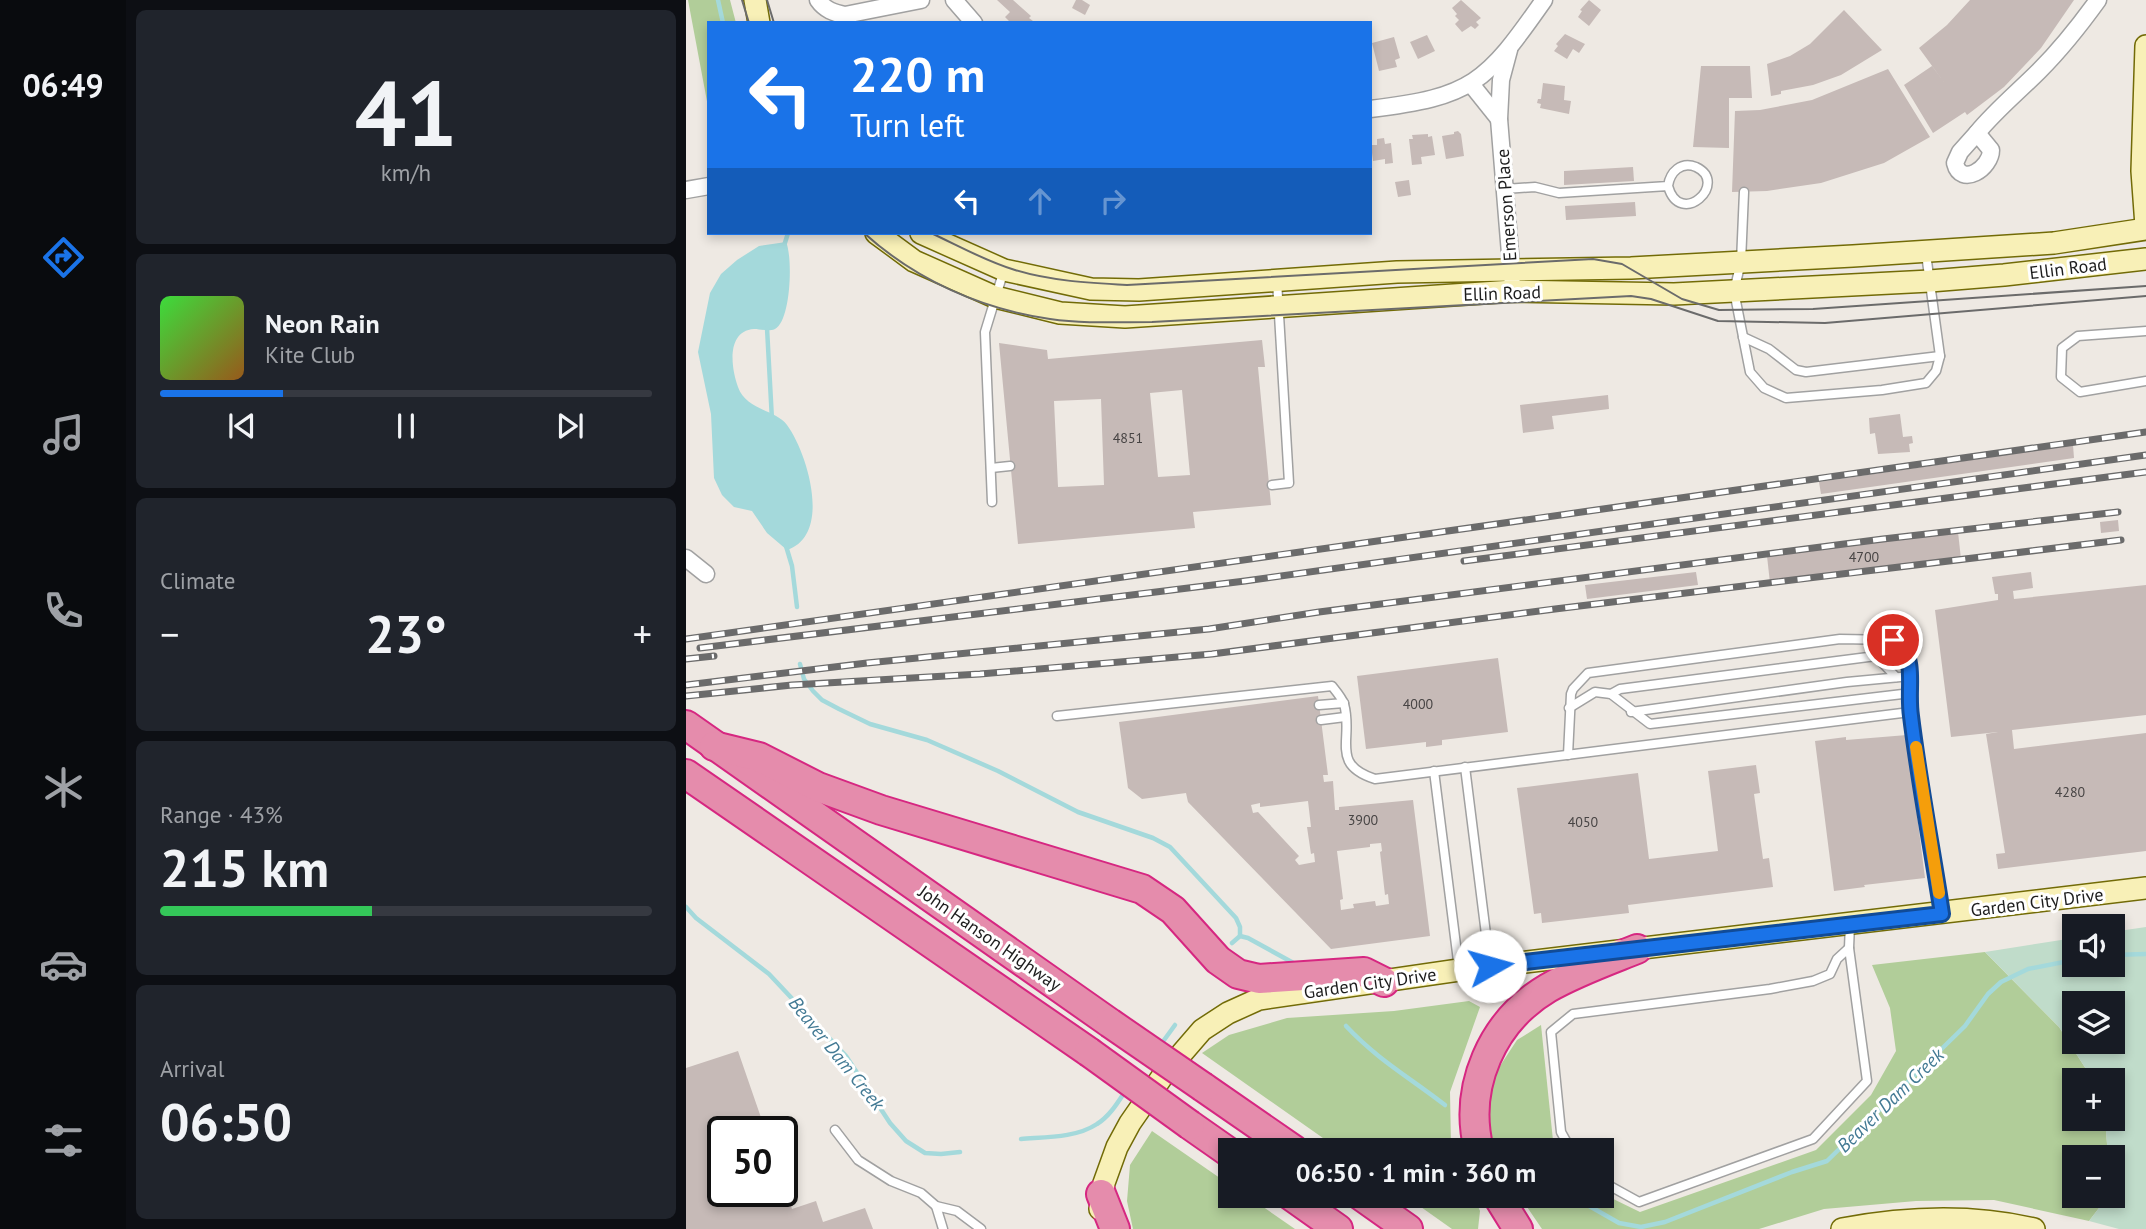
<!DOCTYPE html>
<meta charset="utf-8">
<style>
body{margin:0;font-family:"PT Sans",sans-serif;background:#20242c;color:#f1f3f6;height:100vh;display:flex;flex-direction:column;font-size:26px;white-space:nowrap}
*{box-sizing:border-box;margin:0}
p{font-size:23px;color:#9ea1a6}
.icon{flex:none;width:38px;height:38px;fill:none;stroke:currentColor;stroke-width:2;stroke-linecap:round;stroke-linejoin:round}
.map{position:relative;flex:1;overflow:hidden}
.sheet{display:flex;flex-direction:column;gap:10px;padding:10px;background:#0d0f14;width:560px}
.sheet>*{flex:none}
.guide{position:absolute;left:21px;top:21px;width:665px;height:214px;border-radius:0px;box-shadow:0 4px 10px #0003;background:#1a73e8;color:#fff;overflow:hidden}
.buttons{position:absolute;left:1376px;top:914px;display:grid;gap:14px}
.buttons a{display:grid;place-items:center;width:63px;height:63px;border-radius:0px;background:#171b24;box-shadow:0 4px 10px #0003;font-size:35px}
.speed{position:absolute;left:21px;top:1116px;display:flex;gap:14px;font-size:35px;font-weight:700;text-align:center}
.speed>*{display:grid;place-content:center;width:91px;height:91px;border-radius:50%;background:#171b24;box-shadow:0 4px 10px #0003;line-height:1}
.speed .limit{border:4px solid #111;border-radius:10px;background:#fff;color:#111}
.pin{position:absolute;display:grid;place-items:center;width:60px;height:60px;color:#fff;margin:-30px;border:4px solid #fff;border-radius:50%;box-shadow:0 2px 7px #0007}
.me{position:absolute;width:77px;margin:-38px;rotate:83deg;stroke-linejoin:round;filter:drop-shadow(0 0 5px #0008)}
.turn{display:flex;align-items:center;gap:24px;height:147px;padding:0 28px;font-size:32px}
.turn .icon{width:91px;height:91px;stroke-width:2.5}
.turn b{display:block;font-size:49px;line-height:60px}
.lanes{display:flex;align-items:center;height:66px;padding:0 28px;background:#0003;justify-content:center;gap:35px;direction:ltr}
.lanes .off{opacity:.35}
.big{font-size:52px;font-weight:700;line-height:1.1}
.sheet .widget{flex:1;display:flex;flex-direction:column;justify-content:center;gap:10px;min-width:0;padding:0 24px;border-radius:10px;background:#20242c}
.sheet .dial{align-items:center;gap:0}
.dial b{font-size:91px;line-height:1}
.song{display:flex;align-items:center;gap:21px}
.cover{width:84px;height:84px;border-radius:10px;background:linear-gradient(135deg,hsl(120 70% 55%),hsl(30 70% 35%))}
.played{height:7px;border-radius:4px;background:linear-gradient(90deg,#1a73e8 25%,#363941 25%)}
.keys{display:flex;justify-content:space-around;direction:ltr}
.heat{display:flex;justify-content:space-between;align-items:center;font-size:38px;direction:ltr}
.charge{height:10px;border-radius:5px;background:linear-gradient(90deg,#34c759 43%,#363941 0)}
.trip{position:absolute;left:532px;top:1138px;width:396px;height:70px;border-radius:0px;background:#171b24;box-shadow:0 4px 10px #0003;font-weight:700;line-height:70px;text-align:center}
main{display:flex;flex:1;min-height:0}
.dock{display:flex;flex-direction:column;width:126px;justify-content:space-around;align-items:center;background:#090b0e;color:#9ea1a6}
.dock .icon{width:49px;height:49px}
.dock .active{color:#1a73e8}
.dock b{font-size:32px;color:#f1f3f6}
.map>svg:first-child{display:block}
</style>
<main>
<nav class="dock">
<b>06:49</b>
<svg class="icon active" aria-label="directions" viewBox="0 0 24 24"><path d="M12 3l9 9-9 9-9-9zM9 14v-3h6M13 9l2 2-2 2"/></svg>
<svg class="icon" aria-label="music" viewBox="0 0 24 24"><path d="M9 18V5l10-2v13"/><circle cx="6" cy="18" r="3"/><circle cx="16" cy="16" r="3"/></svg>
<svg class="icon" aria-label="phone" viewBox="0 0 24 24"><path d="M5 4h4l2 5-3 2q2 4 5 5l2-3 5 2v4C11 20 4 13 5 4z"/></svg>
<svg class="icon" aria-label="climate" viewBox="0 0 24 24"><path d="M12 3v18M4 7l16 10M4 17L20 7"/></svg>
<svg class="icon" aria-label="car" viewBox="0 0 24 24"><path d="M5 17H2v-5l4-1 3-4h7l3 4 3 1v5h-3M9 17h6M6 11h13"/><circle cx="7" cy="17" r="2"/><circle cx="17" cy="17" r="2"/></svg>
<svg class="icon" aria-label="filters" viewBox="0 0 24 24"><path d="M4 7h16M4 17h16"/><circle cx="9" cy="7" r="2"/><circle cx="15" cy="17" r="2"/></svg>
</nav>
<section class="sheet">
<div class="widget dial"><b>41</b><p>km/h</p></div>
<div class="widget">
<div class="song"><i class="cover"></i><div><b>Neon Rain</b><p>Kite Club</p></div></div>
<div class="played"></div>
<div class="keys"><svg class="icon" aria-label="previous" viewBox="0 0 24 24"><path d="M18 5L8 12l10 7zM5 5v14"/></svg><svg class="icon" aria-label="pause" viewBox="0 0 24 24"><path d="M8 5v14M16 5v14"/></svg><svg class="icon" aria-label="next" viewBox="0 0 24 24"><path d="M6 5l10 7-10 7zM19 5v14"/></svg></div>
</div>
<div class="widget"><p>Climate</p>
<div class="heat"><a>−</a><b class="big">23°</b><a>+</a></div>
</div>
<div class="widget"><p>Range · 43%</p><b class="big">215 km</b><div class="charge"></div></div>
<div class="widget"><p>Arrival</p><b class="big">06:50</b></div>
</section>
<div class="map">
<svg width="1460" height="1229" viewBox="0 0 1460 1229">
<rect width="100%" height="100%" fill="#eee9e3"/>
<g fill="#b1cd99">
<polygon points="2,0 44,0 50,23 23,23 23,112"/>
<polygon points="1299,952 1373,1027 1407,1080 1388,1080 1388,1118 1419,1118 1422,1157 1388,1157 1388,1195 1423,1195 1403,1221 1308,1200 1230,1201 1138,1209 1073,1229 856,1229 833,1195 915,1195 915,1193 954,1212 1130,1150 1185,1095 1210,1051 1204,1008 1186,965"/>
<polygon points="783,1001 794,1007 764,1092 765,1145 767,1150 654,1150 516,1053 543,1035 601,1018 708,1011"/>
<polygon points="855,1025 868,1150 809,1150 801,1129 797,1092 831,1040"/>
<polygon points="466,1131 544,1185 544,1195 560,1195 609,1229 447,1229 441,1201 444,1165"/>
<polygon points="718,1195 787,1195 794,1211 792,1229 766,1229"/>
</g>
<path fill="#c0dcca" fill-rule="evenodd" d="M1460,927v302h-27l-30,-8 20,-26h3v-38h-4l-3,-39h7v-38h-19l-34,-53 -74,-75 89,-14v26h38v-32zM1388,1003h38v38h-38z"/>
<path fill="#a4d9db" d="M100,242c7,15 5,79 -11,87 -7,3 -14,0 -21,0 -28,2 -23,39 -16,58 8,23 38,23 49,38 20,27 46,110 0,125l-20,-17 -15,-22 -18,-4 -12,-12 -8,-17 -3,-64 -13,-62 12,-59 11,-19 16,-14 22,-14z"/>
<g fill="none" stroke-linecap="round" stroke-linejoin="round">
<g stroke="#a4d9db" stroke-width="4.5">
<polyline points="32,0 37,23"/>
<polyline points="98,246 102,233"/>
<polyline points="81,328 86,420"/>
<polyline points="100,546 106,566 111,607"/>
<polyline points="114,664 118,679 127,691 136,700 153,709 184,724 241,740 312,771 392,812 467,838 484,847 550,918 554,927 554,936"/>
<polyline points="0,907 10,918 83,974 160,1056 204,1123 220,1141 239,1153 255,1154 274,1152"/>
<polyline points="546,943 554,936 562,938 613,966"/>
<polyline points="1426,955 1460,954"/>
<path d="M660,1026c32,34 63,51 99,79"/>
<polyline points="473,1047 489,1025"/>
<path d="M335,1139c24,-2 55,-1 76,-15 13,-8 21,-22 29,-34"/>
<polyline points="811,1148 813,1150"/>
<polyline points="884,1195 933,1223 955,1227 979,1222 1106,1172 1141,1161 1279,1026 1302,994 1315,982 1342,969 1388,960"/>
</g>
</g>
<g fill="#c6bab7" fill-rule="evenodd">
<polygon points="311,0 327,0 345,16 343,18 347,21 325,23 319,17 324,12"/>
<polygon points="390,0 396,0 404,5 399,15 386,8"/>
<polygon points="775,0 795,18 790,22 793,25 789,29 785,26 776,32 769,24 773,20 769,16 771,14 766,8"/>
<polygon points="903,0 915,10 903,26 892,17 896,11 894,10"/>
<polygon points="1284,0 1388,0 1355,48 1318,87 1281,115 1279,112 1247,133 1218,85 1246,66 1260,85 1233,48 1261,25"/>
<polygon points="1158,10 1196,50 1155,75 1127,85 1095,91 1095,94 1085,96 1081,64 1104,56 1124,44"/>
<polygon points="879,34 899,44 893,53 887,49 881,59 868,51 872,46 870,44"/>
<polygon points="741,35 749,51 732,59 724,42"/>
<polygon points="708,37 714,58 709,60 711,67 693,71 686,43"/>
<polygon points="1015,66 1064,66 1066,98 1043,98 1043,148 1007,147"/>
<polygon points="1202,69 1244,137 1198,163 1135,183 1081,191 1046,192 1049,111 1074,110 1126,100"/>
<polygon points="857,83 879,86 878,100 885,101 883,114 854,108 855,104 851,103 852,99 855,99"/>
<polygon points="772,131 775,134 778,156 760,159 756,136 768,134 768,132"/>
<polygon points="742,134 742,137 746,136 749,155 735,157 736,164 726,165 723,139 727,139 726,135"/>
<polygon points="698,138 699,144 705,143 707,163 699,164 699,159 687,161 685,145 691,145 691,139"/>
<polygon points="947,167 948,181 878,185 878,171"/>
<polygon points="723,180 725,195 712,197 709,182"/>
<polygon points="949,202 950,216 880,220 879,206"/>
<path d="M576,340l3,27h-7l13,138 -78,7 2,16 -177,16 -19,-201 48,7 1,9zM496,390l8,85 -32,2 -8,-84zM415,399l3,86 -46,2 -4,-86z"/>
<polygon points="922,395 923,409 866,416 868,429 837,433 834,405"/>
<polygon points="1214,414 1217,437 1226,436 1227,443 1223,444 1224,452 1192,454 1189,433 1184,434 1183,418"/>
<polygon points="1387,445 1388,458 1135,494 1133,482"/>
<polygon points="1432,520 1433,531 1415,533 1414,522"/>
<polygon points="1272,532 1275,559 1084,583 1081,556"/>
<polygon points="1010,572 1012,585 901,599 899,585"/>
<polygon points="1345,572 1347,588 1327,591 1328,599 1460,585 1460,715 1326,730 1328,749 1460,733 1460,851 1312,869 1310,854 1319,853 1300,734 1312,732 1265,737 1249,610 1312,600 1312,594 1309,594 1306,577"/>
<polygon points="812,658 822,732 756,740 756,745 740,747 740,742 680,749 671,676"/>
<path d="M632,696l10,79h-5l1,7 9,-1 2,29h4v-3l74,-7 17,136 -99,13 -143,-147 -2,-9 -44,6 -14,-11 -9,-66zM622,801l3,26h-4l4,27 3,-1 1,9 -16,3 -4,-5 4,-4 -41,-44 -5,1 -2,-8 9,-2v4zM695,843l1,8 -2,1 5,43 3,-1 1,10 -13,2 -1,-5 -22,3 1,4 -13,2 -1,-10 3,-1 -6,-48 33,-4v-3z"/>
<polygon points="1221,735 1239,878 1178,885 1179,887 1148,891 1129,741 1160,737 1160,740"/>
<polygon points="1070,765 1074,793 1068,794 1077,859 1083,858 1087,887 942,905 943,913 856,923 855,913 848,914 831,788 952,773 963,859 1032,851 1022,771"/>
<polygon points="52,1051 80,1132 37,1132 37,1192 96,1192 97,1183 106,1209 130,1201 137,1222 179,1208 187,1229 0,1229 0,1068"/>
</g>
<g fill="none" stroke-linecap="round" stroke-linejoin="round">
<defs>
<g id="lane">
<path d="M819,189l30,-2 24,6 109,-7c2,-14 13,-25 28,-19 34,16 -16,62 -28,19"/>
<polyline points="1058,192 1055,262 1048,291 1064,372 1078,388 1100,398 1196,390 1240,383 1250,371 1254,356 1240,254"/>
<polyline points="1460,331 1392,336 1376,348 1375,377 1394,392 1460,381"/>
<polyline points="1057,337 1083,349 1110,370 1120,372 1254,356"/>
<polyline points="305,468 324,466"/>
<polyline points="586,485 603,483 591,281"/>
<polyline points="306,502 299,332 318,270"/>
<polyline points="925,694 934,689 1190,656 1210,677"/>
<polyline points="633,705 658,703"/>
<polyline points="883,708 909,692 925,694 964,724 1225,693"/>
<polyline points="945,712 1161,682 1225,676"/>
<path d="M371,716l275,-30c4,5 10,12 12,18 10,35 -15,60 31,75l535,-67"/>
<polyline points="635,720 659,717"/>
<polyline points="882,755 885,694 887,689 902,673 1154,639 1207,640 1215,642 1221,653 1225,666 1224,712 1256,909"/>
<polyline points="779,767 804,966"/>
<polyline points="748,771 773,969"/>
<polyline points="1163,948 1164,924"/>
<polyline points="149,1130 172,1160 205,1181 235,1193 250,1206 271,1211 295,1229"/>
<polyline points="885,1150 875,1132 865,1032 887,1014 1084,989 1127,981 1144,974 1151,959 1163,948 1181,1081 1127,1139 953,1202 915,1181"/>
<polyline points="250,1206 257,1229"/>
</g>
<g id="street">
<path d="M132,0c7,10 16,13 27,15l76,-15"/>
<polyline points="268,0 288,23"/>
<polyline points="823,50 815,80 813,119 826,278"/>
<polyline points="785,84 813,119"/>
<path d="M684,109c102,-12 116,-26 174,-109"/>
<path d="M1291,133c19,-23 41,-41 62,-62 22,-22 41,-46 59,-71"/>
<path d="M1291,133l14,17c0,18 -30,38 -36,13l5,-11z"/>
<polyline points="0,190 23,186"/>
<polyline points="0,558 20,574"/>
</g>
<g id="secondary">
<polyline points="69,0 73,23"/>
<polyline points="1460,46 1456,171 1460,226"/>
<polyline points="190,233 228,261 309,297 374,313 439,317 827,291 988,294 1244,281 1318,275 1460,259"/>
<polyline points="235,233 318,270 405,289 453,290 711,272 945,268 1167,256 1368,243 1460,229"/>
<polyline points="414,1209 418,1183 431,1147 444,1123 478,1074 516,1030 542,1013 573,999 773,970 1460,888"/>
<path d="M1156,1229c64,-12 128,-15 192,0"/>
</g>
<g id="highway">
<polyline points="0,725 424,1023"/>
<polyline points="28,746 73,757 132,787 195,810 456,889 487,910 532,960 552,974 573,979 678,972 698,982"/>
<polyline points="0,774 403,1052"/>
<polyline points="517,1087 608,1150"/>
<polyline points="504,1125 544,1153"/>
<path d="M793,1150c-16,-63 13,-129 69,-162 28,-16 59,-27 89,-39"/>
<polyline points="415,1194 429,1229"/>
<polyline points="604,1195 652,1229"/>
<polyline points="674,1195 722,1229"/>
<polyline points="811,1195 832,1229"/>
</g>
</defs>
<use href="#lane" stroke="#a1a1a1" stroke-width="11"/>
<use href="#street" stroke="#a1a1a1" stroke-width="19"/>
<use href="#secondary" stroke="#726b07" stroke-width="24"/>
<use href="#highway" stroke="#d62781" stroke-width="32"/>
<use href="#lane" stroke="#fff" stroke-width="8"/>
<use href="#street" stroke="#fff" stroke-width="16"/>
<use href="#secondary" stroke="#f8f0b7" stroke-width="21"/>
<use href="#highway" stroke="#e58cac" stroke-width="28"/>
<g stroke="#6b6b6b" stroke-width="2">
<polyline points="56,0 63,23"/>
<polyline points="81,0 88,23"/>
<path d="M178,233c52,47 117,76 186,86 34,5 68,3 102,3l479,-26 20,3 67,22 107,2 321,-27"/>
<path d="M245,233c28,13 54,28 84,37 36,11 74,13 112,15l466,-26 29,5 60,35 37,11 94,-1 333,-23"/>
</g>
<defs>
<g id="rail">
<polyline points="778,561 1460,472"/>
<polyline points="0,639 1460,432"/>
<polyline points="14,648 559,581 1460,455"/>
<polyline points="0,659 28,656"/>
<polyline points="0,685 181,663 523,629 633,612 1197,539 1432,512"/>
<polyline points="0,696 106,685 294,674 526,654 869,609 1435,540"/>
</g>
</defs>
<use href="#rail" stroke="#6b6b6b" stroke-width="7"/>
<use href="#rail" stroke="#fff" stroke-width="4.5" stroke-dasharray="13" stroke-linecap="butt"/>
<defs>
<g id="highway-bridge">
<polyline points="424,1023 517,1087"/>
<polyline points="403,1052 504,1125"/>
</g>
</defs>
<use href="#highway-bridge" stroke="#d62781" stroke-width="32" stroke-linecap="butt"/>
<use href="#highway-bridge" stroke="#e58cac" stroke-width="28"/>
</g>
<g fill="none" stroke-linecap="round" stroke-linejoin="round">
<defs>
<path id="route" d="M804,966l452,-52c-10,-66 -23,-132 -31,-198 -4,-27 5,-50 -10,-74l-8,-2"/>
</defs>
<use href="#route" stroke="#114b97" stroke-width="18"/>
<use href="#route" stroke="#1a73e8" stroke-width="12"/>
<polyline stroke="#f59e0b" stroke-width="12" points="1230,747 1253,893"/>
</g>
<g text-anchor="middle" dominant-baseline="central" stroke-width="6" stroke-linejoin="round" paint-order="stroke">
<g font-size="14" fill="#474444">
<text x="442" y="438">4851</text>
<text x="1178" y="557">4700</text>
<text x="732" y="704">4000</text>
<text x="1384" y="792">4280</text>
<text x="677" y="820">3900</text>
<text x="897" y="822">4050</text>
</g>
<g font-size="18" fill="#1d1d1d" stroke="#fff">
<text transform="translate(820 205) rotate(-94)">Emerson Place</text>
<text transform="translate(1382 268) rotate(-7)">Ellin Road</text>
<text transform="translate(816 293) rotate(-2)">Ellin Road</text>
<text transform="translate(1351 902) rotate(-7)">Garden City Drive</text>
<text transform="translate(304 938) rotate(35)">John Hanson Highway</text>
<text transform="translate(684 983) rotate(-8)">Garden City Drive</text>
</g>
<g font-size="19" font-style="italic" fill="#437a94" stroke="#fff">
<text transform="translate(151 1053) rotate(51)">Beaver Dam Creek</text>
<text transform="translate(1204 1100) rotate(-44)">Beaver Dam Creek</text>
</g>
</g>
</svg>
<div class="buttons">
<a><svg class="icon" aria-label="sound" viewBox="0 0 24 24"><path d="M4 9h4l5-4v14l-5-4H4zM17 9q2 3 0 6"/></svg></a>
<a><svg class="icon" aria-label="layers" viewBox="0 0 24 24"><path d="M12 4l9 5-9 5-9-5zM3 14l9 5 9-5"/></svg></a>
<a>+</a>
<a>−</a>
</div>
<div class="speed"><div class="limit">50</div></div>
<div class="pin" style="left:1207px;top:640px;background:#d93025"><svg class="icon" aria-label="arrive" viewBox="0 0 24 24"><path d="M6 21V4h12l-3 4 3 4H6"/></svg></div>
<svg class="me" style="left:804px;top:966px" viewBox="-20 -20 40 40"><circle r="19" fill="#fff"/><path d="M0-13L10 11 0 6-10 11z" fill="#1a73e8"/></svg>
<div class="trip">06:50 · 1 min · 360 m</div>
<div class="guide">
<div class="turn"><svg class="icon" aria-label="left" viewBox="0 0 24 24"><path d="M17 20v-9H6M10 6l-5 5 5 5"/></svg><div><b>220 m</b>Turn left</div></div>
<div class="lanes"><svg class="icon" aria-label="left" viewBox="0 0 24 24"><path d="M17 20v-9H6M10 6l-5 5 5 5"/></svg><svg class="icon off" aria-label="ahead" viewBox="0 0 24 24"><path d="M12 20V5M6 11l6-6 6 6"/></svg><svg class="icon off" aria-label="right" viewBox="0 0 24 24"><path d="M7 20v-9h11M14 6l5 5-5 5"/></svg></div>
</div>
</div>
</main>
